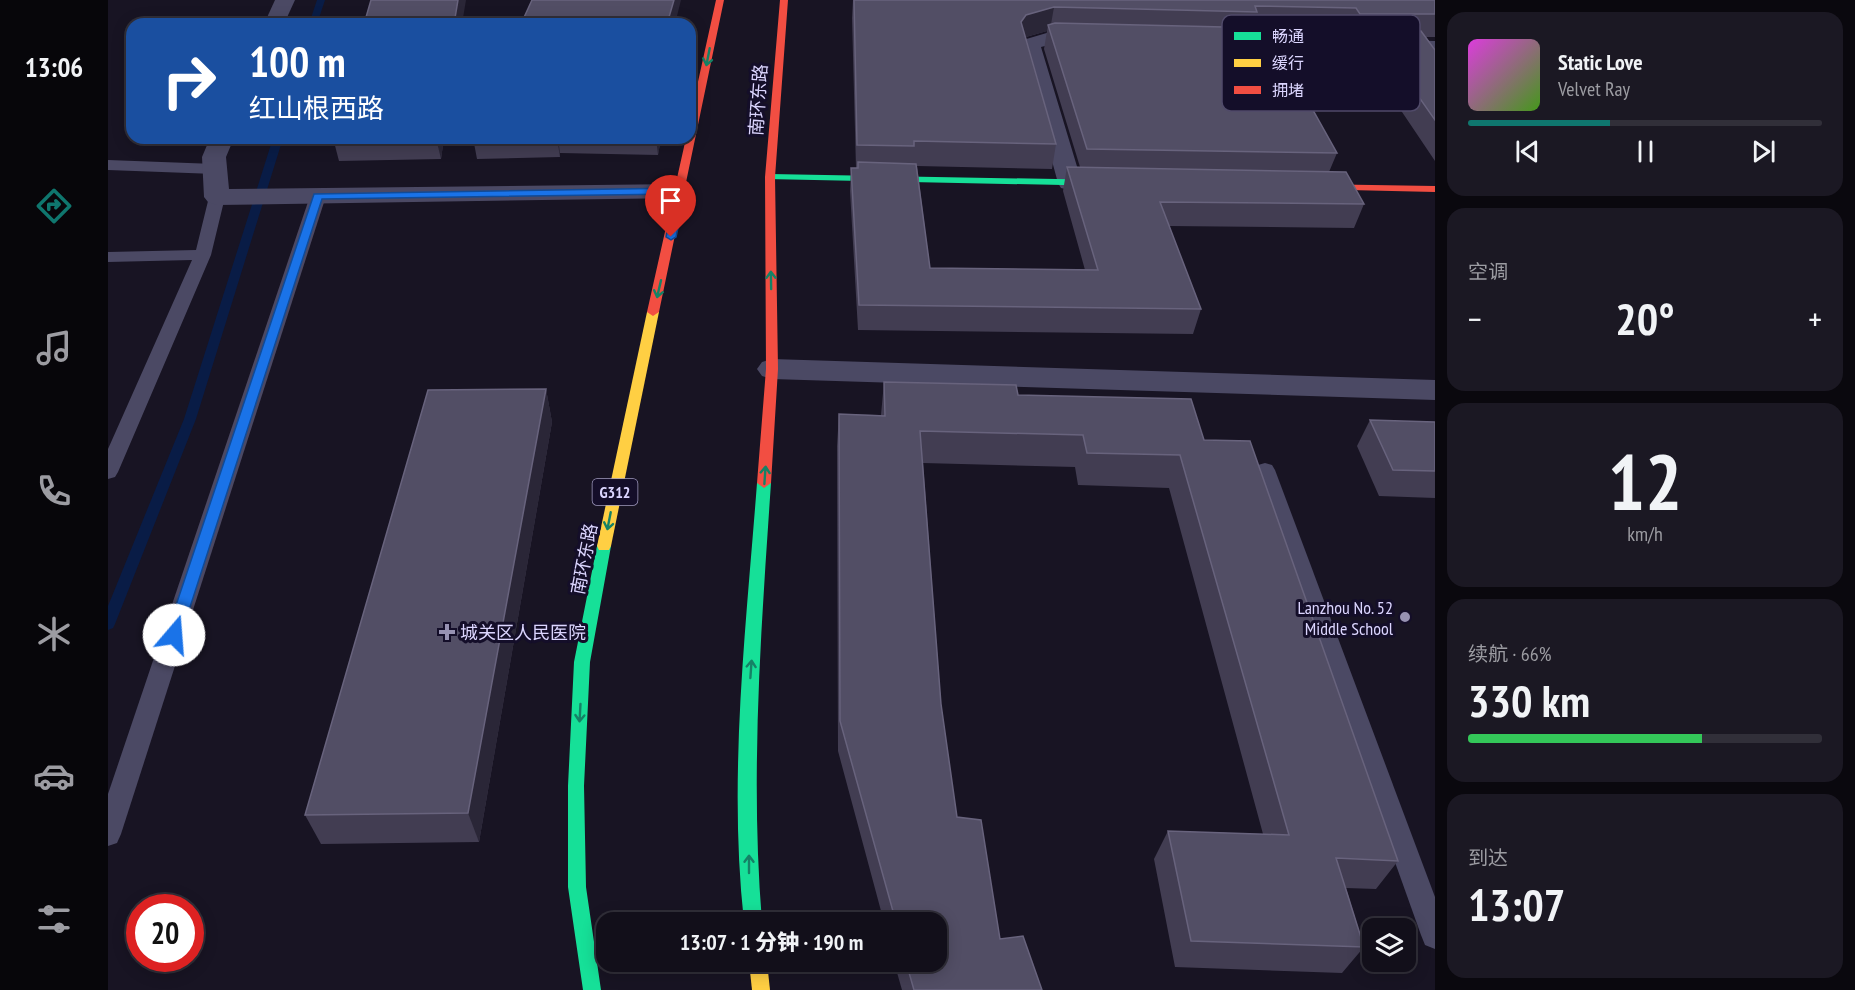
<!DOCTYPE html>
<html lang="zh">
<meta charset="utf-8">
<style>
body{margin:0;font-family:"PT Sans Narrow","Noto Sans SC",sans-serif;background:#1b1823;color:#f1f3f6;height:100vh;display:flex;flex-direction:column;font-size:22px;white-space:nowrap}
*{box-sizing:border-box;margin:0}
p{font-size:20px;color:#9c9ca2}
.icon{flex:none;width:33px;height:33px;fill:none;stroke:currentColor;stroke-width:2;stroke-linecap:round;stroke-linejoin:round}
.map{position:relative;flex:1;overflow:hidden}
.drawer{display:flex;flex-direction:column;gap:12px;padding:12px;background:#0a080e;width:420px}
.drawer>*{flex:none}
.top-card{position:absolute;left:18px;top:18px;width:570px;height:126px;border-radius:18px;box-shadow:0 3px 15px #0003,0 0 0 2px #312f39;background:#1a4fa0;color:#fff;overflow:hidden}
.fabs{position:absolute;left:1254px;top:918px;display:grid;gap:12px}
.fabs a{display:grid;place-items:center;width:54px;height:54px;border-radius:12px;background:#120f1a;box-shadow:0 3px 15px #0003,0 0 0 2px #312f39;font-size:30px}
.speed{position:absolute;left:18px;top:894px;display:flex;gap:12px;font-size:30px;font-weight:700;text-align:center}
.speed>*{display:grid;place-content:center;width:78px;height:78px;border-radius:50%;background:#120f1a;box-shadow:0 3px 15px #0003,0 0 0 2px #312f39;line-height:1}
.speed .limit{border:9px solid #d22;background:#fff;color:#111}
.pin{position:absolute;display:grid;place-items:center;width:51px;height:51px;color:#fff;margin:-62px -26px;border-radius:50% 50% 50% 0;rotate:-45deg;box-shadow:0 0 6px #0007}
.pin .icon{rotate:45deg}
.me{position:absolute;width:66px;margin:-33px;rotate:18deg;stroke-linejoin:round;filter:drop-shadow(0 0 4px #0008)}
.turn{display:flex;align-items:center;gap:21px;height:126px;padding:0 24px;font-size:27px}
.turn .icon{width:78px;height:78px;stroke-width:2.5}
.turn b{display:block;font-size:42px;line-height:51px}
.big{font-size:45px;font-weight:800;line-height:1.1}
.drawer .card{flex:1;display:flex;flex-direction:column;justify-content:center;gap:9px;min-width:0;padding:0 21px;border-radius:18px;background:#1b1823}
.drawer .dial{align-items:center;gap:0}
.dial b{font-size:78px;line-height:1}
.song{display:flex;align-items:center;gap:18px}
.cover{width:72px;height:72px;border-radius:9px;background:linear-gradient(135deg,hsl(300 70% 55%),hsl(100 70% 35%))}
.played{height:6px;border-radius:3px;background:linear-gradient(90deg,#0f766e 40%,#312f39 40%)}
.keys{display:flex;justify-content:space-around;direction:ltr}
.heat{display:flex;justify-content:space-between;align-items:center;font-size:33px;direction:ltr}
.charge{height:9px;border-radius:4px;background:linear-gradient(90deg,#34c759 66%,#312f39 0)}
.trip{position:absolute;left:488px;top:912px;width:351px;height:60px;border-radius:18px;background:#120f1a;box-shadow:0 3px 15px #0003,0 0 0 2px #312f39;font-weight:800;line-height:60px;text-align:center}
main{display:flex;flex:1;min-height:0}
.tabs{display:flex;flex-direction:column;width:108px;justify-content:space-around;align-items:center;background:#07060a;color:#9c9ca2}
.tabs .icon{width:42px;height:42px}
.tabs .active{color:#0f766e}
.tabs b{font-size:27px;color:#f1f3f6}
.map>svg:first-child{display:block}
</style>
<main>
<nav class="tabs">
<b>13:06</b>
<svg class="icon active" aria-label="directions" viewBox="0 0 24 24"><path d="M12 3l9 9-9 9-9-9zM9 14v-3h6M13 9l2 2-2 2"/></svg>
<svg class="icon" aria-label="music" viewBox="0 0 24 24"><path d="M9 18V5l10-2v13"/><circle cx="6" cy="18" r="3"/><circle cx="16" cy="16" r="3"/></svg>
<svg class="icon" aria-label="phone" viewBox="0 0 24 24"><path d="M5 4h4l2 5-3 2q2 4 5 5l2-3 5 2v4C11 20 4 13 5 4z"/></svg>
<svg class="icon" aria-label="climate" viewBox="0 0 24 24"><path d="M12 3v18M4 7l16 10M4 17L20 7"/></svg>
<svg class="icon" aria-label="car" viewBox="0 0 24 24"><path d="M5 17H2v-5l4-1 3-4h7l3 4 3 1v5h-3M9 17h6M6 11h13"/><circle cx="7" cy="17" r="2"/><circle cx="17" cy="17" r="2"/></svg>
<svg class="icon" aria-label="filters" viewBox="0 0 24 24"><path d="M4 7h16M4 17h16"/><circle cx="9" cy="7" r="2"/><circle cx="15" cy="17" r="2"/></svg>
</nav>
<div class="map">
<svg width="1327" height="990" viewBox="0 0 1327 990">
<rect width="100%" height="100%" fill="#181423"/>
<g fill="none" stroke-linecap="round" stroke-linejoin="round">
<g fill="#091c46" fill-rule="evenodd">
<polygon points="209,0 217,0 209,24 201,24"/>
<polygon points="165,138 175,138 88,419 7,624 5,628 0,630 0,606 76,419"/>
</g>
<g fill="#4b4964" fill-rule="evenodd">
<polygon points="0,160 107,164 115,169 107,174 0,170"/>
<polygon points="210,191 218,196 13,834 9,843 0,846 0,794 202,196"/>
<polygon points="109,192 117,197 103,255 10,472 7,477 0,479 0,449 84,260 0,262 0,252 88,250 101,197"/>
<polygon points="1157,463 1164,465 1167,470 1327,897 1327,949 1317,945 1313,935 1147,470 1150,465"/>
</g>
<g fill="#4b4964" fill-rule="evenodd">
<polygon points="167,0 187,0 176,24 156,24"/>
<path d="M942,32l47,3 3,4 -3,4c-18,5 -37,-1 -56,4l41,136 -3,5 -9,2 -9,-2 -3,-5 -38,-139 3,-4z"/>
<polygon points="1121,36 1327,41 1327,53 1114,46 1111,42 1114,38"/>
<polygon points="102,138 126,138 118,157 121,189 573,184 582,186 585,191 582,196 573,198 109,205 100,202 96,197 94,157"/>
<polygon points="664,359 1327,380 1327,400 664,379 654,376 649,369 654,362"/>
</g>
<g fill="#16e098" fill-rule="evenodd">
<polygon points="662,174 1002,180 1007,183 1002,186 658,179 657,177"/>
<path d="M656,478l7,5c-10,147 -21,292 -9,439h-18c-16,-145 2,-294 13,-439z"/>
<polygon points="496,541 501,542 503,546 482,662 476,786 478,887 493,990 475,990 460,887 460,786 466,662 489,546 491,542"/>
</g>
<g fill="#ffcf43" fill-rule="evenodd">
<polygon points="545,308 551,312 503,546 501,550 491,550 489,546 539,312"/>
<polygon points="641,962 659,962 662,990 644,990"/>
</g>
<g fill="#f24e42" fill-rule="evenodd">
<polygon points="608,0 616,0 551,312 545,316 539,312 578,138 582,138 582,118"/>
<polygon points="672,0 680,0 667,177 670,369 663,483 656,488 649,483 658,369 657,177"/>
<polygon points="1201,184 1327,186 1327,192 1197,189 1197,185"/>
</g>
</g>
<g fill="#423d52" fill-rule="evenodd">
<path d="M745,0h582v37h-9l9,13v111l-72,-107 7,-17h-18l-4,-6 -80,-1 69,123 -8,19 35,32 -10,24 -185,-2 32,83 -8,25 -335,-4 -8,-139 1,-23h5l-4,-150zM939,31l-3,18 36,118h-13l-4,24 22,79 -155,-2 -13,-102 135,3 4,-25 -30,-107z"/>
<polygon points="225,138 336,138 333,159 231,161"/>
<polygon points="365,138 553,138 550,155 452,153 452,157 369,159"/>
<polygon points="776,382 910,395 1096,440 1290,861 1268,889 1238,888 1256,947 1234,973 1067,967 1046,859 1060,831 1155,834 1061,488 970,485 967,467 815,463 833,704 849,817 892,939 934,990 794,990 786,962 828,962 828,922 776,922 730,751 729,446 731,414 773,415"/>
<polygon points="438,389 444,422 371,842 213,844 197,815"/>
<polygon points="1262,420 1327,422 1327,498 1271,496 1249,446"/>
</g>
<g fill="#2a2637">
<polygon points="350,0 358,0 354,24 346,24"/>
<polygon points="566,0 573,0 567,24 559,24"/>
<polygon points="946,7 942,30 940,25 939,31 914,38 913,22 918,15"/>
<polygon points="328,138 336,138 333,159"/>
<polygon points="449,138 450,138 452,153 452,157"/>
<polygon points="548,138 553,138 550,155"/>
<polygon points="438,389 444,422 371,842 360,813"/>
</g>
<g fill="#524e65" stroke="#68637d" stroke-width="1.5">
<polygon points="263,0 350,0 346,24 256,24"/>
<polygon points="424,0 566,0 559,24 413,24"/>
<polygon points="746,0 1327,0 1327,14 1252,14 1248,8 1147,6 1149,12 946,7 918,15 913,22 948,144 806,141 806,146 749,145"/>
<polygon points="947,23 1159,28 1229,153 979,149 940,25"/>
<polygon points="1264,30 1313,31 1327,50 1327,120"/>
<polygon points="750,162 808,164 822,268 990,270 959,167 1238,172 1256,204 1052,202 1093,309 751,305 743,168 750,168"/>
<polygon points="776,382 908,385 910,395 1083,399 1096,440 1142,441 1290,861 1228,858 1256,947 1083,941 1060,831 1181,835 1072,455 979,453 975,435 812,431 833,704 849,817 873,820 892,939 915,936 934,990 806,990 798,962 828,962 828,922 788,922 732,721 731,414 777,416"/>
<polygon points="438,389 360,813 197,815 320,390"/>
<polygon points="1262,420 1327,422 1327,471 1285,470"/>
</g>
<defs><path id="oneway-shaft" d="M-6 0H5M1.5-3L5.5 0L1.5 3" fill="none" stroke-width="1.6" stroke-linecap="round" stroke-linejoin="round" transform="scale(1.5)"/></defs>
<g stroke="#158266">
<use href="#oneway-shaft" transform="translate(600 57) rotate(101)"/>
<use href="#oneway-shaft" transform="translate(663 280) rotate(-91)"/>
<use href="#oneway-shaft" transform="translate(551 289) rotate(103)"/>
<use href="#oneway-shaft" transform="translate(657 475) rotate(-86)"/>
<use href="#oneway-shaft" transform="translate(501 521) rotate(101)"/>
<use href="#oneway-shaft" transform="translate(643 669) rotate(-86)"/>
<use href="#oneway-shaft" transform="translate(472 713) rotate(93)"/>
<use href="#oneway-shaft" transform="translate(641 864) rotate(-90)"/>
</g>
<polygon fill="#1a73e8" stroke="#114b97" stroke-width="1.5" points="573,188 578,191 568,237 563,240 558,237 567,194 214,199 73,635 66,641 60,640 58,635 206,194"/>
<g fill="#9792b2" stroke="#140e29" stroke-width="2">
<circle cx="1297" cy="617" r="6"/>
<path d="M336 623h6v6h6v6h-6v6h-6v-6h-6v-6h6z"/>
</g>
<g text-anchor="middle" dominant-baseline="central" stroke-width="6" stroke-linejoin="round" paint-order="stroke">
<rect fill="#140e29" stroke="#a09abf" stroke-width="1.5" x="484.5" y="479" width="45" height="26" rx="4.5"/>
<g font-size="16" font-weight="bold" fill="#dcd6ff">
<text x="507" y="492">G312</text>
</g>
<g font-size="18" fill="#dcd6ff" stroke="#140e29">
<text transform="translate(650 100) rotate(-86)">南环东路</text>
<text transform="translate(476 559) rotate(-79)">南环东路</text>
</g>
<g font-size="18" fill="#dcd6ff" stroke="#140e29" text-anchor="end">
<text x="1285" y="607">Lanzhou No. 52<tspan x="1285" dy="21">Middle School</tspan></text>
<text x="352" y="632" text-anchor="start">城关区人民医院</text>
</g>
</g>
<rect x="1114" y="15" width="198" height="96" rx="9" fill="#140e29" stroke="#504a69" stroke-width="1.5"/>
<rect x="1126" y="32" width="27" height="8" fill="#16e098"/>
<rect x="1126" y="59" width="27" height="8" fill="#ffcf43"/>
<rect x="1126" y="86" width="27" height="8" fill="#f24e42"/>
<g font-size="16" fill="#dcd6ff">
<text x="1164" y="42">畅通</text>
<text x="1164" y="69">缓行</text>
<text x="1164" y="96">拥堵</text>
</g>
</svg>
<div class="fabs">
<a><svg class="icon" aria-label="layers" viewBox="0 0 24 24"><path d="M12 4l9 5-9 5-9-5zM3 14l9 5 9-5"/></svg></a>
</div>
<div class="speed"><div class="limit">20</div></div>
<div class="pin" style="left:563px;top:237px;background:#d93025"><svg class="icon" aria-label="arrive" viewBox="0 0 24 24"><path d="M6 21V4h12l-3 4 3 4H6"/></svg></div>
<svg class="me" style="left:66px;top:635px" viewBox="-20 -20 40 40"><circle r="19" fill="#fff"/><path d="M0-13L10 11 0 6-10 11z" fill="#1a73e8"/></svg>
<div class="trip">13:07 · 1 分钟 · 190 m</div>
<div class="top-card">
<div class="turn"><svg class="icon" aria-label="right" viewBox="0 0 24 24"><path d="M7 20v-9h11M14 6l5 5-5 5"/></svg><div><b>100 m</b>红山根西路</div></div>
</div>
</div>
<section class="drawer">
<div class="card">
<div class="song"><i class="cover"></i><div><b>Static Love</b><p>Velvet Ray</p></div></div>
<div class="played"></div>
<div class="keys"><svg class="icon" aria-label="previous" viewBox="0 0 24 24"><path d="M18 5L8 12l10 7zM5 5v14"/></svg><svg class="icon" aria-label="pause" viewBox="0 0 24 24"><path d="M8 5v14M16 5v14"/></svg><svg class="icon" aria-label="next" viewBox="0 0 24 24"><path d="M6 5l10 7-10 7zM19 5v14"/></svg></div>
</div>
<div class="card"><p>空调</p>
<div class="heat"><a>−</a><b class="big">20°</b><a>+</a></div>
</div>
<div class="card dial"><b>12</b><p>km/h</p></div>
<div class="card"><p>续航 · 66%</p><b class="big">330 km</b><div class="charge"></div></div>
<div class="card"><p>到达</p><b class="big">13:07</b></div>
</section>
</main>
